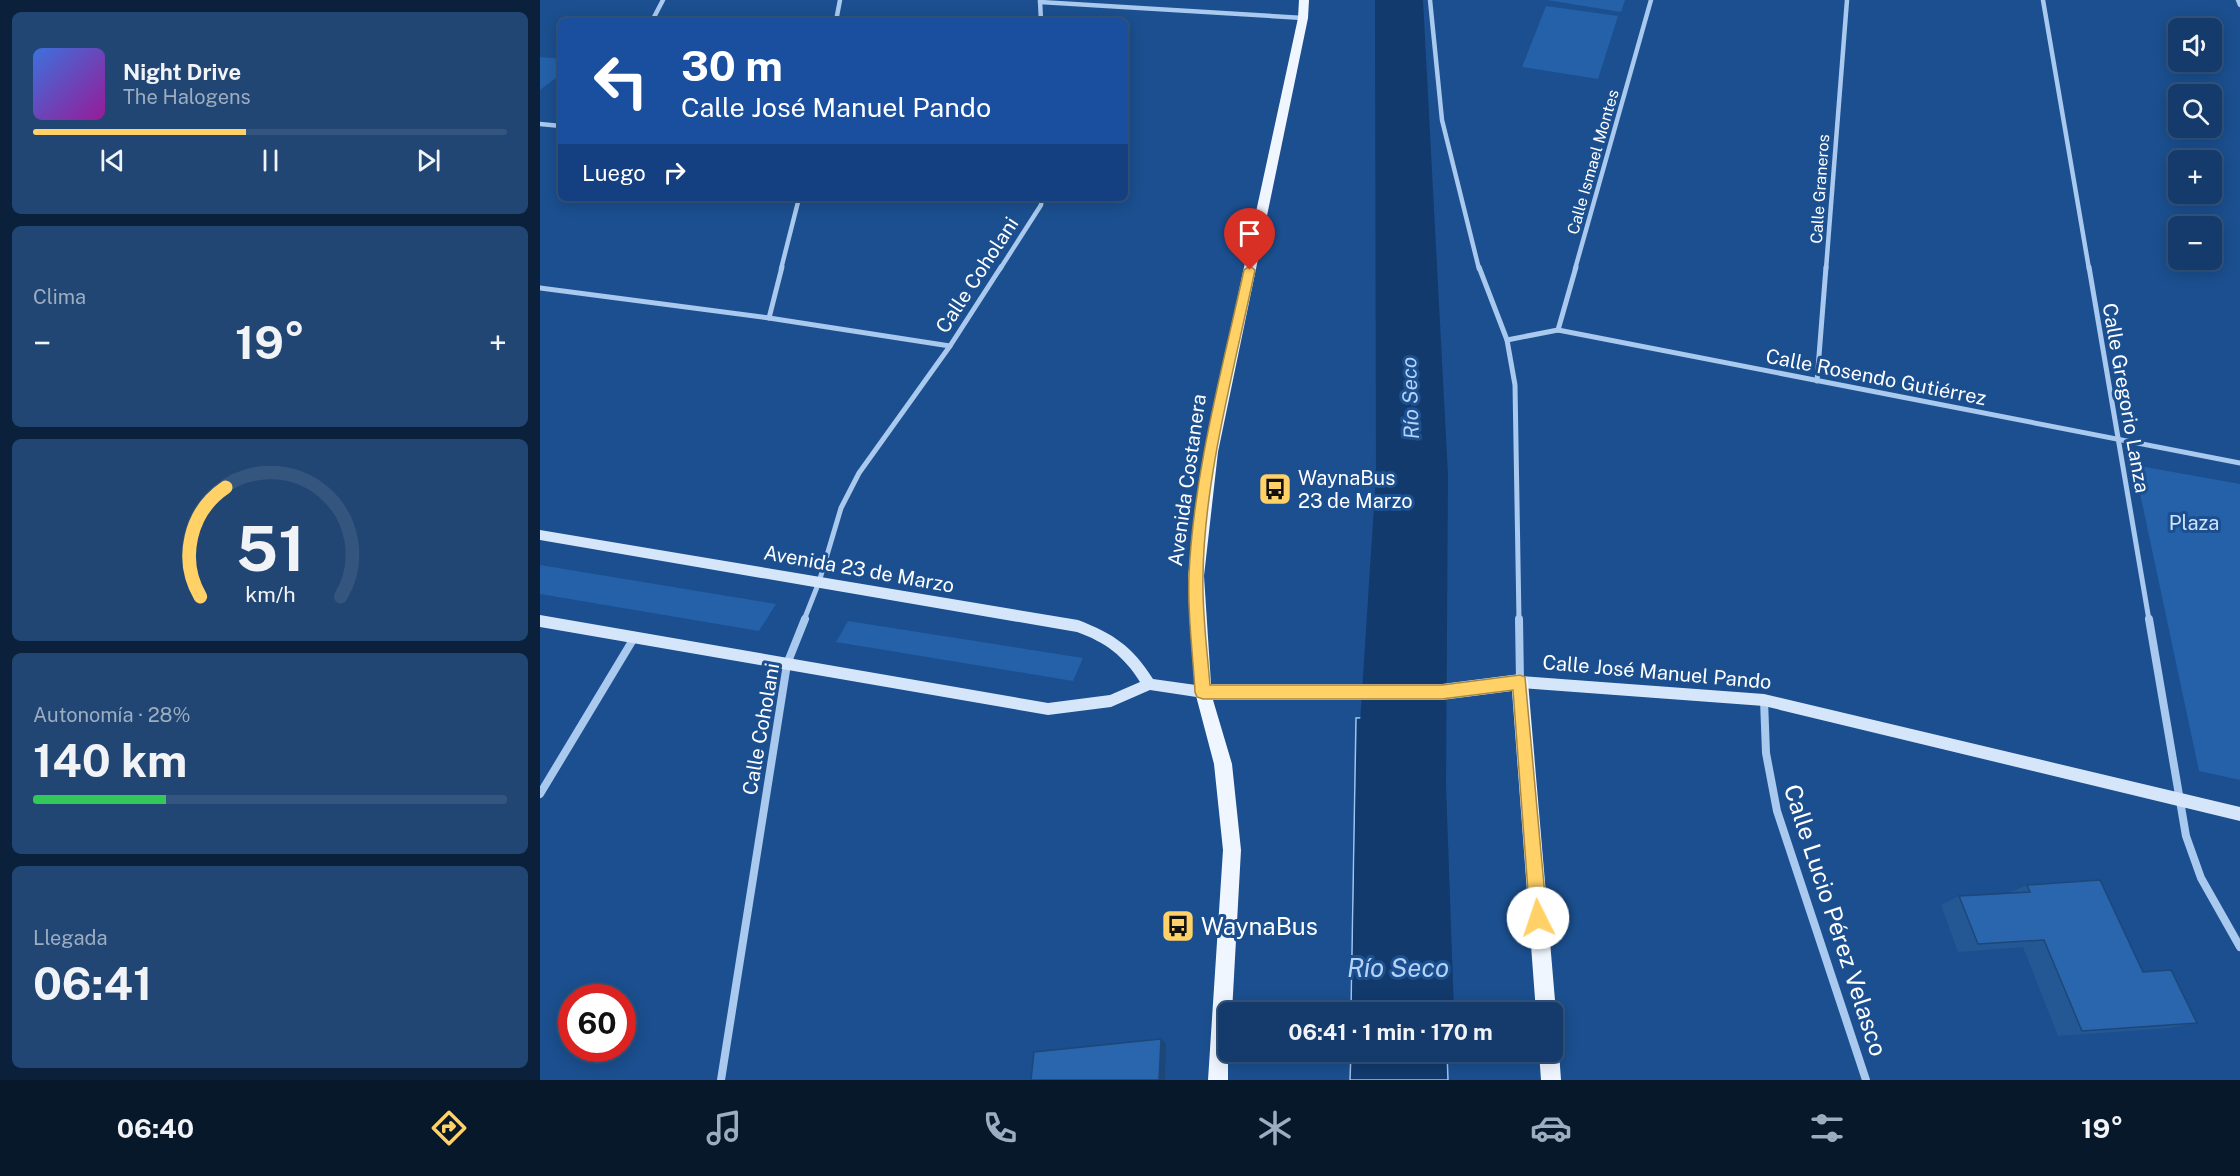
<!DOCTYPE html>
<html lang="es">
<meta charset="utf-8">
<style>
body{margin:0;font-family:"Public Sans",sans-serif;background:#214673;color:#f1f3f6;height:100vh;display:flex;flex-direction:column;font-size:22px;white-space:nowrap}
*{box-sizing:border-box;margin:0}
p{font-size:20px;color:#9dadc1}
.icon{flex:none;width:33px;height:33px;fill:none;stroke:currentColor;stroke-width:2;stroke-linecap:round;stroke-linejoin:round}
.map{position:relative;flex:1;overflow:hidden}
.details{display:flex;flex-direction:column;gap:12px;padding:12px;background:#0b203b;width:540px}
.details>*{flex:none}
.banner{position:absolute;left:18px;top:18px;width:570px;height:183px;border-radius:9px;box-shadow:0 3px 15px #0003,0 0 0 2px #33557e;background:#1a4fa0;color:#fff;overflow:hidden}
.tools{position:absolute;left:1628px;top:18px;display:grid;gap:12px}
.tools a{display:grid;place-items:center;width:54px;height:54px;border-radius:9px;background:#143b6b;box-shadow:0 3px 15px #0003,0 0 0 2px #33557e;font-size:30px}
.speed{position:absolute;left:18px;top:984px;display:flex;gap:12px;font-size:30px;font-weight:700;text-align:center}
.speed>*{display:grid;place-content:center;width:78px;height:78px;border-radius:50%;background:#143b6b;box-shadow:0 3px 15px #0003,0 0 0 2px #33557e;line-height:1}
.speed .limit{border:9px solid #d22;background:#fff;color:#111}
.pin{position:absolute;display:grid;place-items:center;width:51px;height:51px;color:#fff;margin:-62px -26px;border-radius:50% 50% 50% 0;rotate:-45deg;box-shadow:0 0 6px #0007}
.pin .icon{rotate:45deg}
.me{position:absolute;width:66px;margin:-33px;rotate:356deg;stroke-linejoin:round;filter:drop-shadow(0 0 4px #0008)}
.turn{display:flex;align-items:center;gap:21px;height:126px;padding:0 24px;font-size:27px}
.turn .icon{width:78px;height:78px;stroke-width:2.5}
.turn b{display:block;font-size:42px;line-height:51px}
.then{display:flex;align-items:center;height:57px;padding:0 24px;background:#0003;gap:12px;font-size:22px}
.big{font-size:45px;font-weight:700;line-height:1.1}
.details .widget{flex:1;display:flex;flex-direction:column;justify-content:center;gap:9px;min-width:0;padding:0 21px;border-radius:9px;background:#214673}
.details .dial{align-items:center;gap:0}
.dial svg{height:156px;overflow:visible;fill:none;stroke:#33557e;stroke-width:7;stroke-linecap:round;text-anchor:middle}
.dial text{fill:#f1f3f6;stroke:none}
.song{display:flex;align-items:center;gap:18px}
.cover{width:72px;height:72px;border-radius:9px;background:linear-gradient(135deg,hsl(220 70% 55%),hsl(300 70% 35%))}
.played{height:6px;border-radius:3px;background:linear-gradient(90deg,#ffd166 45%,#33557e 45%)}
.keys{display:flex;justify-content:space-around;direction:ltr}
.heat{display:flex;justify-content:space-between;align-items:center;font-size:33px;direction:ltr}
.charge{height:9px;border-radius:4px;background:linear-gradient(90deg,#34c759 28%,#33557e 0)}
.trip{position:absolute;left:678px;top:1002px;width:345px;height:60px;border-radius:9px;background:#143b6b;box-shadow:0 3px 15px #0003,0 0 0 2px #33557e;font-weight:700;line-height:60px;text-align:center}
.tab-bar{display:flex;height:96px;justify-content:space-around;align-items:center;background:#08182b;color:#9dadc1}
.tab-bar .icon{width:42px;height:42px}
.tab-bar .on{color:#ffd166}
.tab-bar b{font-size:27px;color:#f1f3f6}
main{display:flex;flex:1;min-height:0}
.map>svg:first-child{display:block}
</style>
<main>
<section class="details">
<div class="widget">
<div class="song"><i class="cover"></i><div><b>Night Drive</b><p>The Halogens</p></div></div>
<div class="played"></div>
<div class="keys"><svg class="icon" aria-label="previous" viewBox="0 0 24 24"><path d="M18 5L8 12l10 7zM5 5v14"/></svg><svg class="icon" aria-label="pause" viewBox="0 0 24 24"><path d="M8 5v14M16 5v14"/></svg><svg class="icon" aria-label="next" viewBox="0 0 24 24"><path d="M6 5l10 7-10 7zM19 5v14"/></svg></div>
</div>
<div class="widget"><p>Clima</p>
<div class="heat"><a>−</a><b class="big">19°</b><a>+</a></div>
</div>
<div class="widget dial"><svg viewBox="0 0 100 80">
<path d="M14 69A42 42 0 1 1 86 69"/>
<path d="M14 69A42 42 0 0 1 27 13" stroke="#ffd166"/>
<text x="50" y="56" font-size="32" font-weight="700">51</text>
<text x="50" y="72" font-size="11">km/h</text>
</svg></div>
<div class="widget"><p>Autonomía · 28%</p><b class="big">140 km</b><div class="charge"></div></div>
<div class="widget"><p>Llegada</p><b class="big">06:41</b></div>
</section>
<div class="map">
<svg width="1700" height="1080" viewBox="0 0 1700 1080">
<rect width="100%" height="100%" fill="#1b4f8f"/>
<g fill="#2461a8">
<polygon points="1007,0 1085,0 1081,12"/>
<polygon points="1006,6 1078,16 1058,79 982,67"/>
<polygon points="0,57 21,59 21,74 0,90"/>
<polygon points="1594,465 1700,484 1700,780 1659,771"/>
<polygon points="0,565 236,604 219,631 0,594"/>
<polygon points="308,621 543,658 533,681 296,642"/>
</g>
<g fill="#123a6d" stroke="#9cc4f0" stroke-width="1.5">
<polygon points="895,715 906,1012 811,1012 816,718"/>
<polygon points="811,1052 907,1052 908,1080 810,1080"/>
</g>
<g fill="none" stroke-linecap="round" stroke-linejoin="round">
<g fill="#123a6d" fill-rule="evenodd">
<polygon points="835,0 883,0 908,475 906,785 914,1012 812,1012 816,785 836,475"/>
<polygon points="835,1052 891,1052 863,1063"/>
</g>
<g stroke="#a9c9ee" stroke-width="4.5">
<polyline points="500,0 501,21"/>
<polyline points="890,0 902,120 939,269"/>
<polyline points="1503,0 1549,269"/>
<polyline points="1698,0 1700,5"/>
<polyline points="500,2 763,18"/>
<polyline points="112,21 123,0"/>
<polyline points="296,21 300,0"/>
<polyline points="0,124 21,126"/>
<polyline points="241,269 259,198"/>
<polyline points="460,269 501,205 502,198"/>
<polyline points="1035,269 1111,0"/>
<polyline points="1286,269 1307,0"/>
</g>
<g stroke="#a9c9ee" stroke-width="5">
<polyline points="939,267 967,340 975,385 979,620"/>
<polyline points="1549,267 1609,620"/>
<polyline points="0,288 229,318 410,346"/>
<polyline points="229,318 242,267"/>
<polyline points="1018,330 1036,267"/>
<polyline points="967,340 1018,330 1700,463"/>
<polyline points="1277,381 1286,267"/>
<polyline points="264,620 279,582 301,508 319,473 410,346 461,267"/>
</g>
<g stroke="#a9c9ee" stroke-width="8">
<polyline points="979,619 980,681"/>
<polyline points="1609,619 1646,836 1661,878 1700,947"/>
<polyline points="1224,700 1226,753 1237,811 1326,1080"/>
<polyline points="0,794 94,638"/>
<polyline points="181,1080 247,664 265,619"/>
</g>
<g fill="#d6e6fa" fill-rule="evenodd">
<path d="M0,530l538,90c36,14 54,26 75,59l50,7 5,2 2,4 -2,4 -5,2 -53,-8 -39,17 -63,8 -508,-88v-12l508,88 62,-8 30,-13c-16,-26 -35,-40 -63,-50l-537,-92z"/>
<polygon points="980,676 1224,694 1700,807 1700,821 1224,706 980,688 975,686 973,682 975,678"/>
</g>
<g fill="#f0f6ff" fill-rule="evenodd">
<polygon points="759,0 769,0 768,18 678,452 664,576 671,684 902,684 980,674 986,677 988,682 1016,1012 1012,1019 1012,1012 996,1012 972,691 902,700 673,700 692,764 701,850 692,1012 688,1012 688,1080 668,1080 683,850 674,764 655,692 648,576 664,452 758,18"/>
<polygon points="1012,1043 1016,1045 1019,1052 1021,1080 1001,1080 999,1052 1012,1052"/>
</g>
</g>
<polygon fill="#245895" points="1487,885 1603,972 1657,1023 1629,1028 1518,1036 1483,947 1418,952 1401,905 1419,896 1469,893"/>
<polygon fill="#1d4779" points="621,1039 626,1043 625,1080 619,1080"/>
<g fill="#2a66ad" stroke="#1d4779" stroke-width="1.5">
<polygon points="1560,880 1603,972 1631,970 1657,1023 1542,1031 1504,940 1438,944 1419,896 1490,892 1487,885"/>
<polygon points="621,1039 619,1080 491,1080 494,1052"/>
</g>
<path fill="#ffd166" stroke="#a68842" stroke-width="1.5" d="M710,266l5,4c-20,96 -51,208 -52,306 -1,36 4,73 7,109h232l78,-10 5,2 22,241 -3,6 -6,3 -6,-3 -2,-6 -17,-228 -71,9h-239l-6,-2 -2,-5c-2,-39 -8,-80 -6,-118 5,-103 33,-204 55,-304z"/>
<defs>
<symbol id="bus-square" viewBox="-11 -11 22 22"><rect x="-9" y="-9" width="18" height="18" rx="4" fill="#ffd166" stroke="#1b4f8f"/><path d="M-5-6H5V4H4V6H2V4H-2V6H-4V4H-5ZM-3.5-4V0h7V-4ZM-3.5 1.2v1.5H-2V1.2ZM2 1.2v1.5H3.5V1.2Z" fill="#111"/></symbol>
</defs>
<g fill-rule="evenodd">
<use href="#bus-square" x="716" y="470" width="38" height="38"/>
<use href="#bus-square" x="619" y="907" width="38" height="38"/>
</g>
<g text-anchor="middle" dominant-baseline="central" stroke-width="6" stroke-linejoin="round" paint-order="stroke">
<g font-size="16" fill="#fff" stroke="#1b4f8f">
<text transform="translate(1053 162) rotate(-74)">Calle Ismael Montes</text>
<text transform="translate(1280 189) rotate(-86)">Calle Graneros</text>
</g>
<g font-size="20" fill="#fff" stroke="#1b4f8f">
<text transform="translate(437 275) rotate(-57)">Calle Coholani</text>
<text transform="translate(1336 377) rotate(11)">Calle Rosendo Gutiérrez</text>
<text transform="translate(1586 398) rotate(80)">Calle Gregorio Lanza</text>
<text transform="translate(647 480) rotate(-82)">Avenida Costanera</text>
<text transform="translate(319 569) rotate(10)">Avenida 23 de Marzo</text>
<text transform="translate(1117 672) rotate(5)">Calle José Manuel Pando</text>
<text transform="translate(221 729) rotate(-80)">Calle Coholani</text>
</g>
<g font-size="20" fill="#fff" stroke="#1b4f8f" text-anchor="start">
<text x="758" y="478">WaynaBus<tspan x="758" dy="23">23 de Marzo</tspan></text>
</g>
<g font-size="20" fill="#cfe3fa" stroke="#1b4f8f">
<text x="1654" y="523">Plaza</text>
</g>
<g font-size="21" font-style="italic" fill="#b5d3f5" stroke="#1b4f8f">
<text transform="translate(870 398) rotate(-92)">Río Seco</text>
</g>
<g font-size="24" fill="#fff" stroke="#1b4f8f">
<text transform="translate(1296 920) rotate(72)">Calle Lucio Pérez Velasco</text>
</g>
<g font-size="24" fill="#fff" stroke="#1b4f8f" text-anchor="start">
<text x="661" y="926">WaynaBus</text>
</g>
<g font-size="26" font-style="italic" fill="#b5d3f5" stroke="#1b4f8f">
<text x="858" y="967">Río Seco</text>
</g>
</g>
</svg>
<div class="tools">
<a><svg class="icon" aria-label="sound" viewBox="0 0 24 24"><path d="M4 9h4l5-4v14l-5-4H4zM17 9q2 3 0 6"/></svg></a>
<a><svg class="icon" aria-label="search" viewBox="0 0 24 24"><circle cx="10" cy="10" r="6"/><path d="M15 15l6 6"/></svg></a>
<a>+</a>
<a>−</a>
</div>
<div class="speed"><div class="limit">60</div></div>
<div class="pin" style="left:710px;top:270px;background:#d93025"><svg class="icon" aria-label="arrive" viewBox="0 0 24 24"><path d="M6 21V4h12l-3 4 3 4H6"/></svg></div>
<svg class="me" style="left:998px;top:918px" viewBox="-20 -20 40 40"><circle r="19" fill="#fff"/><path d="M0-13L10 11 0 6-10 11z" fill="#ffd166"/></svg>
<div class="trip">06:41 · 1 min · 170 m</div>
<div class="banner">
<div class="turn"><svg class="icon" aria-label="left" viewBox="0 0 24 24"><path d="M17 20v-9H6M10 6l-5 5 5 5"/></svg><div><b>30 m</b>Calle José Manuel Pando</div></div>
<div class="then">Luego<svg class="icon" aria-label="right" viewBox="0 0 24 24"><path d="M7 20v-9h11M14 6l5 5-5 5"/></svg></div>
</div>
</div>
</main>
<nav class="tab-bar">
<b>06:40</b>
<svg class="icon on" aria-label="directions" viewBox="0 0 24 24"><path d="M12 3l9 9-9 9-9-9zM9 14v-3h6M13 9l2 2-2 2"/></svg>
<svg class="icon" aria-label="music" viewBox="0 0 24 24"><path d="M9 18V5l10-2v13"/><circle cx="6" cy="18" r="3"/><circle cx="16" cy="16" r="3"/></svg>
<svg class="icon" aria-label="phone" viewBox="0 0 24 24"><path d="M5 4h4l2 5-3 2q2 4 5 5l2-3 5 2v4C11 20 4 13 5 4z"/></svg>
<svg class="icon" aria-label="climate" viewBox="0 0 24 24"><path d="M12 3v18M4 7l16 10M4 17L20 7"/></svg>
<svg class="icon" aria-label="car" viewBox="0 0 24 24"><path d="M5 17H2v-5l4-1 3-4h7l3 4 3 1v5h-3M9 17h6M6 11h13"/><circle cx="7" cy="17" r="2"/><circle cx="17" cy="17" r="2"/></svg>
<svg class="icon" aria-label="filters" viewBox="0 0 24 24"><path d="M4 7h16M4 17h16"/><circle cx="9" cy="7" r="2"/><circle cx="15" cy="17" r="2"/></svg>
<b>19°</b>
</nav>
